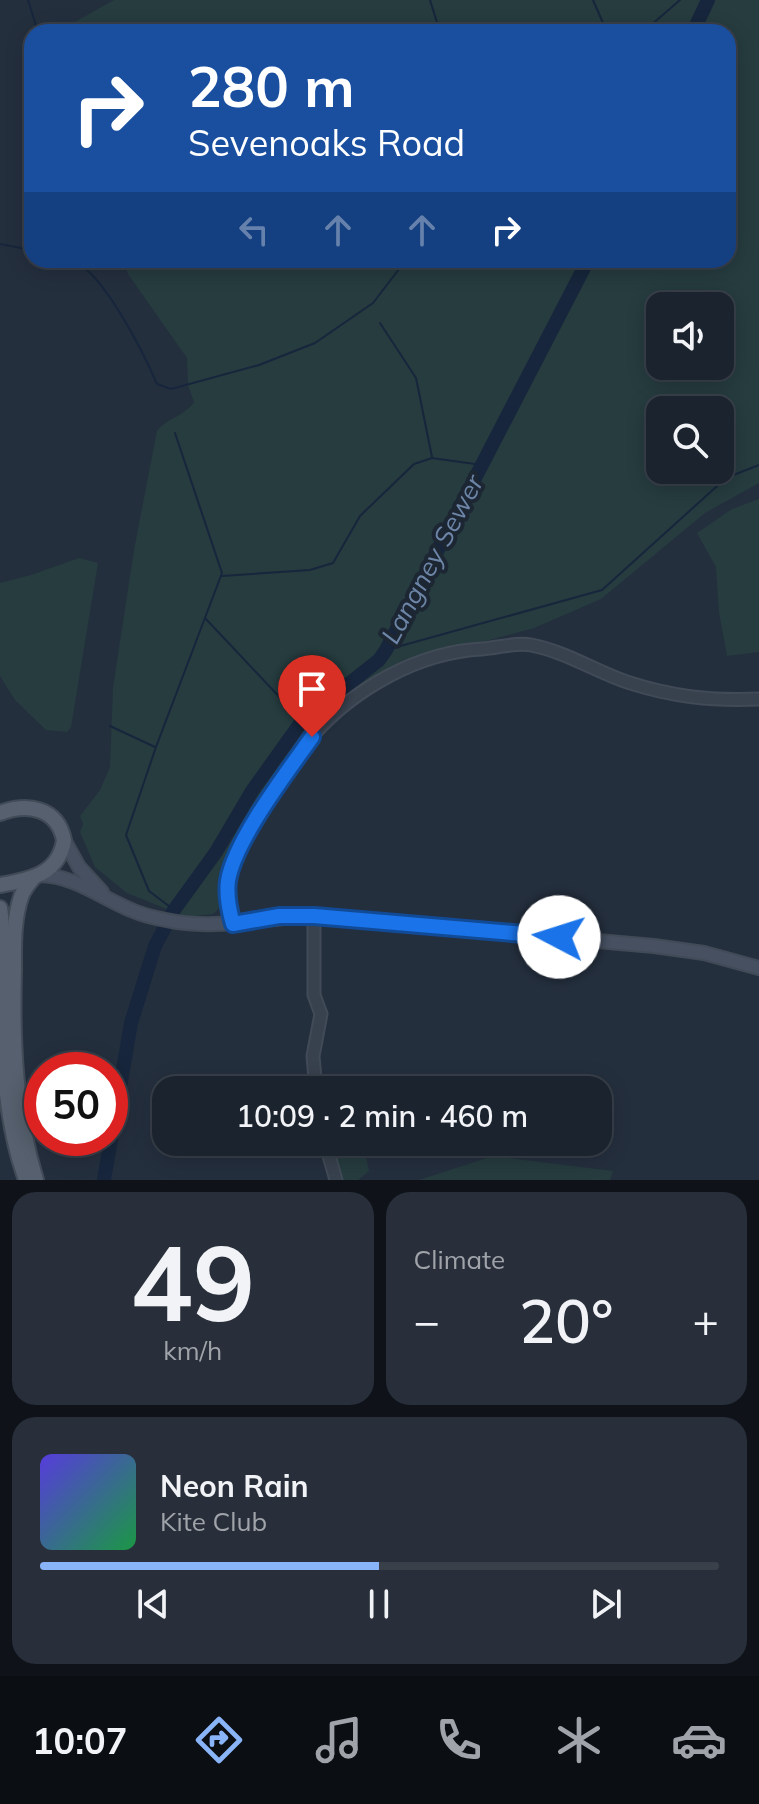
<!DOCTYPE html>
<meta charset="utf-8">
<style>
body{margin:0;font-family:Mulish,sans-serif;background:#282f3a;color:#f1f3f6;height:100vh;display:flex;flex-direction:column;font-size:30px;white-space:nowrap}
*{box-sizing:border-box;margin:0}
p{font-size:26px;color:#a0a4aa}
.icon{flex:none;width:44px;height:44px;fill:none;stroke:currentColor;stroke-width:2;stroke-linecap:round;stroke-linejoin:round}
.map{position:relative;height:1180px;overflow:hidden}
.panel{display:flex;flex-direction:column;gap:12px;padding:12px;background:#0f1319;flex:1}
.panel>*{flex:none}
.banner{position:absolute;left:24px;top:24px;width:712px;height:244px;border-radius:24px;box-shadow:0 4px 20px #0003,0 0 0 2px #39404a;background:#1a4fa0;color:#fff;overflow:hidden}
.controls{position:absolute;left:646px;top:292px;display:grid;gap:16px}
.controls a{display:grid;place-items:center;width:88px;height:88px;border-radius:16px;background:#1b232e;box-shadow:0 4px 20px #0003,0 0 0 2px #39404a;font-size:40px}
.speed{position:absolute;left:24px;top:1052px;display:flex;gap:16px;font-size:40px;font-weight:700;text-align:center}
.speed>*{display:grid;place-content:center;width:104px;height:104px;border-radius:50%;background:#1b232e;box-shadow:0 4px 20px #0003,0 0 0 2px #39404a;line-height:1}
.speed .limit{border:12px solid #d22;background:#fff;color:#111}
.pin{position:absolute;display:grid;place-items:center;width:68px;height:68px;color:#fff;margin:-82px -34px;border-radius:50% 50% 50% 0;rotate:-45deg;box-shadow:0 0 8px #0007}
.pin .icon{rotate:45deg}
.me{position:absolute;width:88px;margin:-44px;rotate:275deg;stroke-linejoin:round;filter:drop-shadow(0 0 6px #0008)}
.turn{display:flex;align-items:center;gap:28px;height:168px;padding:0 32px;font-size:36px}
.turn .icon{width:104px;height:104px;stroke-width:2.5}
.turn b{display:block;font-size:56px;line-height:68px}
.lanes{display:flex;align-items:center;height:76px;padding:0 32px;background:#0003;justify-content:center;gap:40px;direction:ltr}
.lanes .off{opacity:.35}
.big{font-size:60px;font-weight:600;line-height:1.1}
.panel .widget{flex:1;display:flex;flex-direction:column;justify-content:center;gap:12px;min-width:0;padding:0 28px;border-radius:24px;background:#282f3a}
.panel .dial{align-items:center;gap:0}
.dial b{font-size:104px;line-height:1}
.song{display:flex;align-items:center;gap:24px}
.cover{width:96px;height:96px;border-radius:12px;background:linear-gradient(135deg,hsl(250 70% 55%),hsl(140 70% 35%))}
.played{height:8px;border-radius:4px;background:linear-gradient(90deg,#8ab4f8 50%,#39404a 50%)}
.keys{display:flex;justify-content:space-around;direction:ltr}
.heat{display:flex;justify-content:space-between;align-items:center;font-size:44px;direction:ltr}
.panel .tiles{flex:1;display:grid;gap:12px;grid-template-columns:1fr 1fr}
.widget:last-child{grid-column:span 2}
.trip{position:absolute;left:152px;top:1076px;width:460px;height:80px;border-radius:24px;background:#1b232e;box-shadow:0 4px 20px #0003,0 0 0 2px #39404a;font-weight:600;line-height:80px;text-align:center}
.dock{display:flex;height:128px;justify-content:space-around;align-items:center;background:#0b0e12;color:#a0a4aa}
.dock .icon{width:56px;height:56px}
.dock .active{color:#8ab4f8}
.dock b{font-size:36px;color:#f1f3f6}
.map>svg:first-child{display:block}
</style>
<div class="map">
<svg width="759" height="1180" viewBox="0 0 759 1180">
<rect width="100%" height="100%" fill="#242f3e"/>
<g fill="#263c3f" fill-rule="evenodd">
<path d="M114,0h645v483l-54,30 -104,86 -67,29 -112,30 -88,53 -76,96 -32,58 -6,42 -7,7 -26,3 -60,-24 -32,-26 -15,-35 3,-8 -3,-8 20,-26 10,-23 3,-79 21,-138 23,-119c10,-13 28,-15 37,-29l-6,-17 -1,-27 -59,-84 -5,-14h605v-228h-671zM660,306h60v60h-60zM660,410h60v60h-60z"/>
<polygon points="759,499 759,652 727,656 719,612 716,567 697,533 732,509"/>
<polygon points="79,558 98,563 71,727 67,732 46,730 15,700 0,676 0,583 31,575"/>
<polygon points="332,1142 363,1142 369,1171 358,1180 342,1180"/>
<polygon points="493,1156 613,1171 610,1180 419,1180"/>
</g>
<g fill="none" stroke-linecap="round" stroke-linejoin="round">
<g stroke="#17263c" stroke-width="2">
<polyline points="28,0 38,32"/>
<polyline points="430,0 440,32"/>
<polyline points="593,0 607,32"/>
<polyline points="643,32 680,0"/>
<polyline points="0,244 32,250"/>
<path d="M71,260c31,9 73,94 86,124l14,5 88,-24 56,-22 58,-40 33,-43"/>
<polyline points="380,323 416,378 432,457"/>
<polyline points="222,576 310,570 333,563 360,516 414,464 432,458 482,465"/>
<polyline points="205,618 302,721"/>
<polyline points="386,650 602,590 726,478 759,465"/>
<polyline points="110,726 155,747"/>
<polyline points="174,910 149,891 126,835 156,747 222,573 175,433"/>
</g>
<g stroke="#17263c" stroke-width="14">
<polyline points="693,32 708,0"/>
<polyline points="104,1180 131,1023 155,946 174,910 216,852 252,791 302,721 379,660 386,650 588,260"/>
</g>
<defs>
<g id="tertiary">
<polyline points="314,916 314,995 321,1014 313,1056 316,1090"/>
<path d="M233,924c-4,-14 -7,-28 -5,-42 4,-32 35,-75 54,-102 10,-14 19,-31 31,-45 42,-47 106,-83 169,-86 16,-1 34,-7 49,-4 33,6 64,26 96,37 46,15 84,19 132,17"/>
<polyline points="325,1142 336,1180"/>
</g>
<g id="secondary">
<polyline points="64,840 79,867 102,892"/>
<path d="M39,875c34,0 61,22 92,35 11,5 24,8 35,10 50,11 98,-3 148,-4l340,30 50,7 55,15"/>
</g>
<g id="primary">
<path d="M0,813c27,-10 57,-6 64,27 -5,34 -34,40 -64,45"/>
<path d="M34,877c-5,6 -11,13 -13,20 -8,24 -7,49 -7,74 -2,71 1,141 22,209"/>
<path d="M0,908c4,24 2,50 2,74 1,66 1,135 24,198"/>
</g>
</defs>
<use href="#tertiary" stroke="#414a57" stroke-width="15"/>
<use href="#secondary" stroke="#414a57" stroke-width="16"/>
<use href="#primary" stroke="#414a57" stroke-width="18"/>
<use href="#tertiary" stroke="#38414e" stroke-width="11"/>
<use href="#secondary" stroke="#465061" stroke-width="12"/>
<use href="#primary" stroke="#56606e" stroke-width="14"/>
</g>
<g fill="none" stroke-linecap="round" stroke-linejoin="round">
<defs>
<path id="route" d="M312,737c-24,34 -78,104 -84,144 -2,15 1,29 5,43l46,-8h35l245,21"/>
</defs>
<use href="#route" stroke="#114b97" stroke-width="20"/>
<use href="#route" stroke="#1a73e8" stroke-width="14"/>
</g>
<g text-anchor="middle" dominant-baseline="central" stroke-width="8" stroke-linejoin="round" paint-order="stroke">
<g font-size="26" font-style="italic" fill="#6d86a8" stroke="#1d2633">
<text transform="translate(432 559) rotate(-62)">Langney Sewer</text>
</g>
</g>
</svg>
<div class="controls">
<a><svg class="icon" aria-label="sound" viewBox="0 0 24 24"><path d="M4 9h4l5-4v14l-5-4H4zM17 9q2 3 0 6"/></svg></a>
<a><svg class="icon" aria-label="search" viewBox="0 0 24 24"><circle cx="10" cy="10" r="6"/><path d="M15 15l6 6"/></svg></a>
</div>
<div class="speed"><div class="limit">50</div></div>
<div class="pin" style="left:312px;top:737px;background:#d93025"><svg class="icon" aria-label="arrive" viewBox="0 0 24 24"><path d="M6 21V4h12l-3 4 3 4H6"/></svg></div>
<svg class="me" style="left:559px;top:937px" viewBox="-20 -20 40 40"><circle r="19" fill="#fff"/><path d="M0-13L10 11 0 6-10 11z" fill="#1a73e8"/></svg>
<div class="trip">10:09 · 2 min · 460 m</div>
<div class="banner">
<div class="turn"><svg class="icon" aria-label="right" viewBox="0 0 24 24"><path d="M7 20v-9h11M14 6l5 5-5 5"/></svg><div><b>280 m</b>Sevenoaks Road</div></div>
<div class="lanes"><svg class="icon off" aria-label="left" viewBox="0 0 24 24"><path d="M17 20v-9H6M10 6l-5 5 5 5"/></svg><svg class="icon off" aria-label="ahead" viewBox="0 0 24 24"><path d="M12 20V5M6 11l6-6 6 6"/></svg><svg class="icon off" aria-label="ahead" viewBox="0 0 24 24"><path d="M12 20V5M6 11l6-6 6 6"/></svg><svg class="icon" aria-label="right" viewBox="0 0 24 24"><path d="M7 20v-9h11M14 6l5 5-5 5"/></svg></div>
</div>
</div>
<section class="panel">
<div class="tiles">
<div class="widget dial"><b>49</b><p>km/h</p></div>
<div class="widget"><p>Climate</p>
<div class="heat"><a>−</a><b class="big">20°</b><a>+</a></div>
</div>
<div class="widget">
<div class="song"><i class="cover"></i><div><b>Neon Rain</b><p>Kite Club</p></div></div>
<div class="played"></div>
<div class="keys"><svg class="icon" aria-label="previous" viewBox="0 0 24 24"><path d="M18 5L8 12l10 7zM5 5v14"/></svg><svg class="icon" aria-label="pause" viewBox="0 0 24 24"><path d="M8 5v14M16 5v14"/></svg><svg class="icon" aria-label="next" viewBox="0 0 24 24"><path d="M6 5l10 7-10 7zM19 5v14"/></svg></div>
</div>
</div>
</section>
<nav class="dock">
<b>10:07</b>
<svg class="icon active" aria-label="directions" viewBox="0 0 24 24"><path d="M12 3l9 9-9 9-9-9zM9 14v-3h6M13 9l2 2-2 2"/></svg>
<svg class="icon" aria-label="music" viewBox="0 0 24 24"><path d="M9 18V5l10-2v13"/><circle cx="6" cy="18" r="3"/><circle cx="16" cy="16" r="3"/></svg>
<svg class="icon" aria-label="phone" viewBox="0 0 24 24"><path d="M5 4h4l2 5-3 2q2 4 5 5l2-3 5 2v4C11 20 4 13 5 4z"/></svg>
<svg class="icon" aria-label="climate" viewBox="0 0 24 24"><path d="M12 3v18M4 7l16 10M4 17L20 7"/></svg>
<svg class="icon" aria-label="car" viewBox="0 0 24 24"><path d="M5 17H2v-5l4-1 3-4h7l3 4 3 1v5h-3M9 17h6M6 11h13"/><circle cx="7" cy="17" r="2"/><circle cx="17" cy="17" r="2"/></svg>
</nav>
